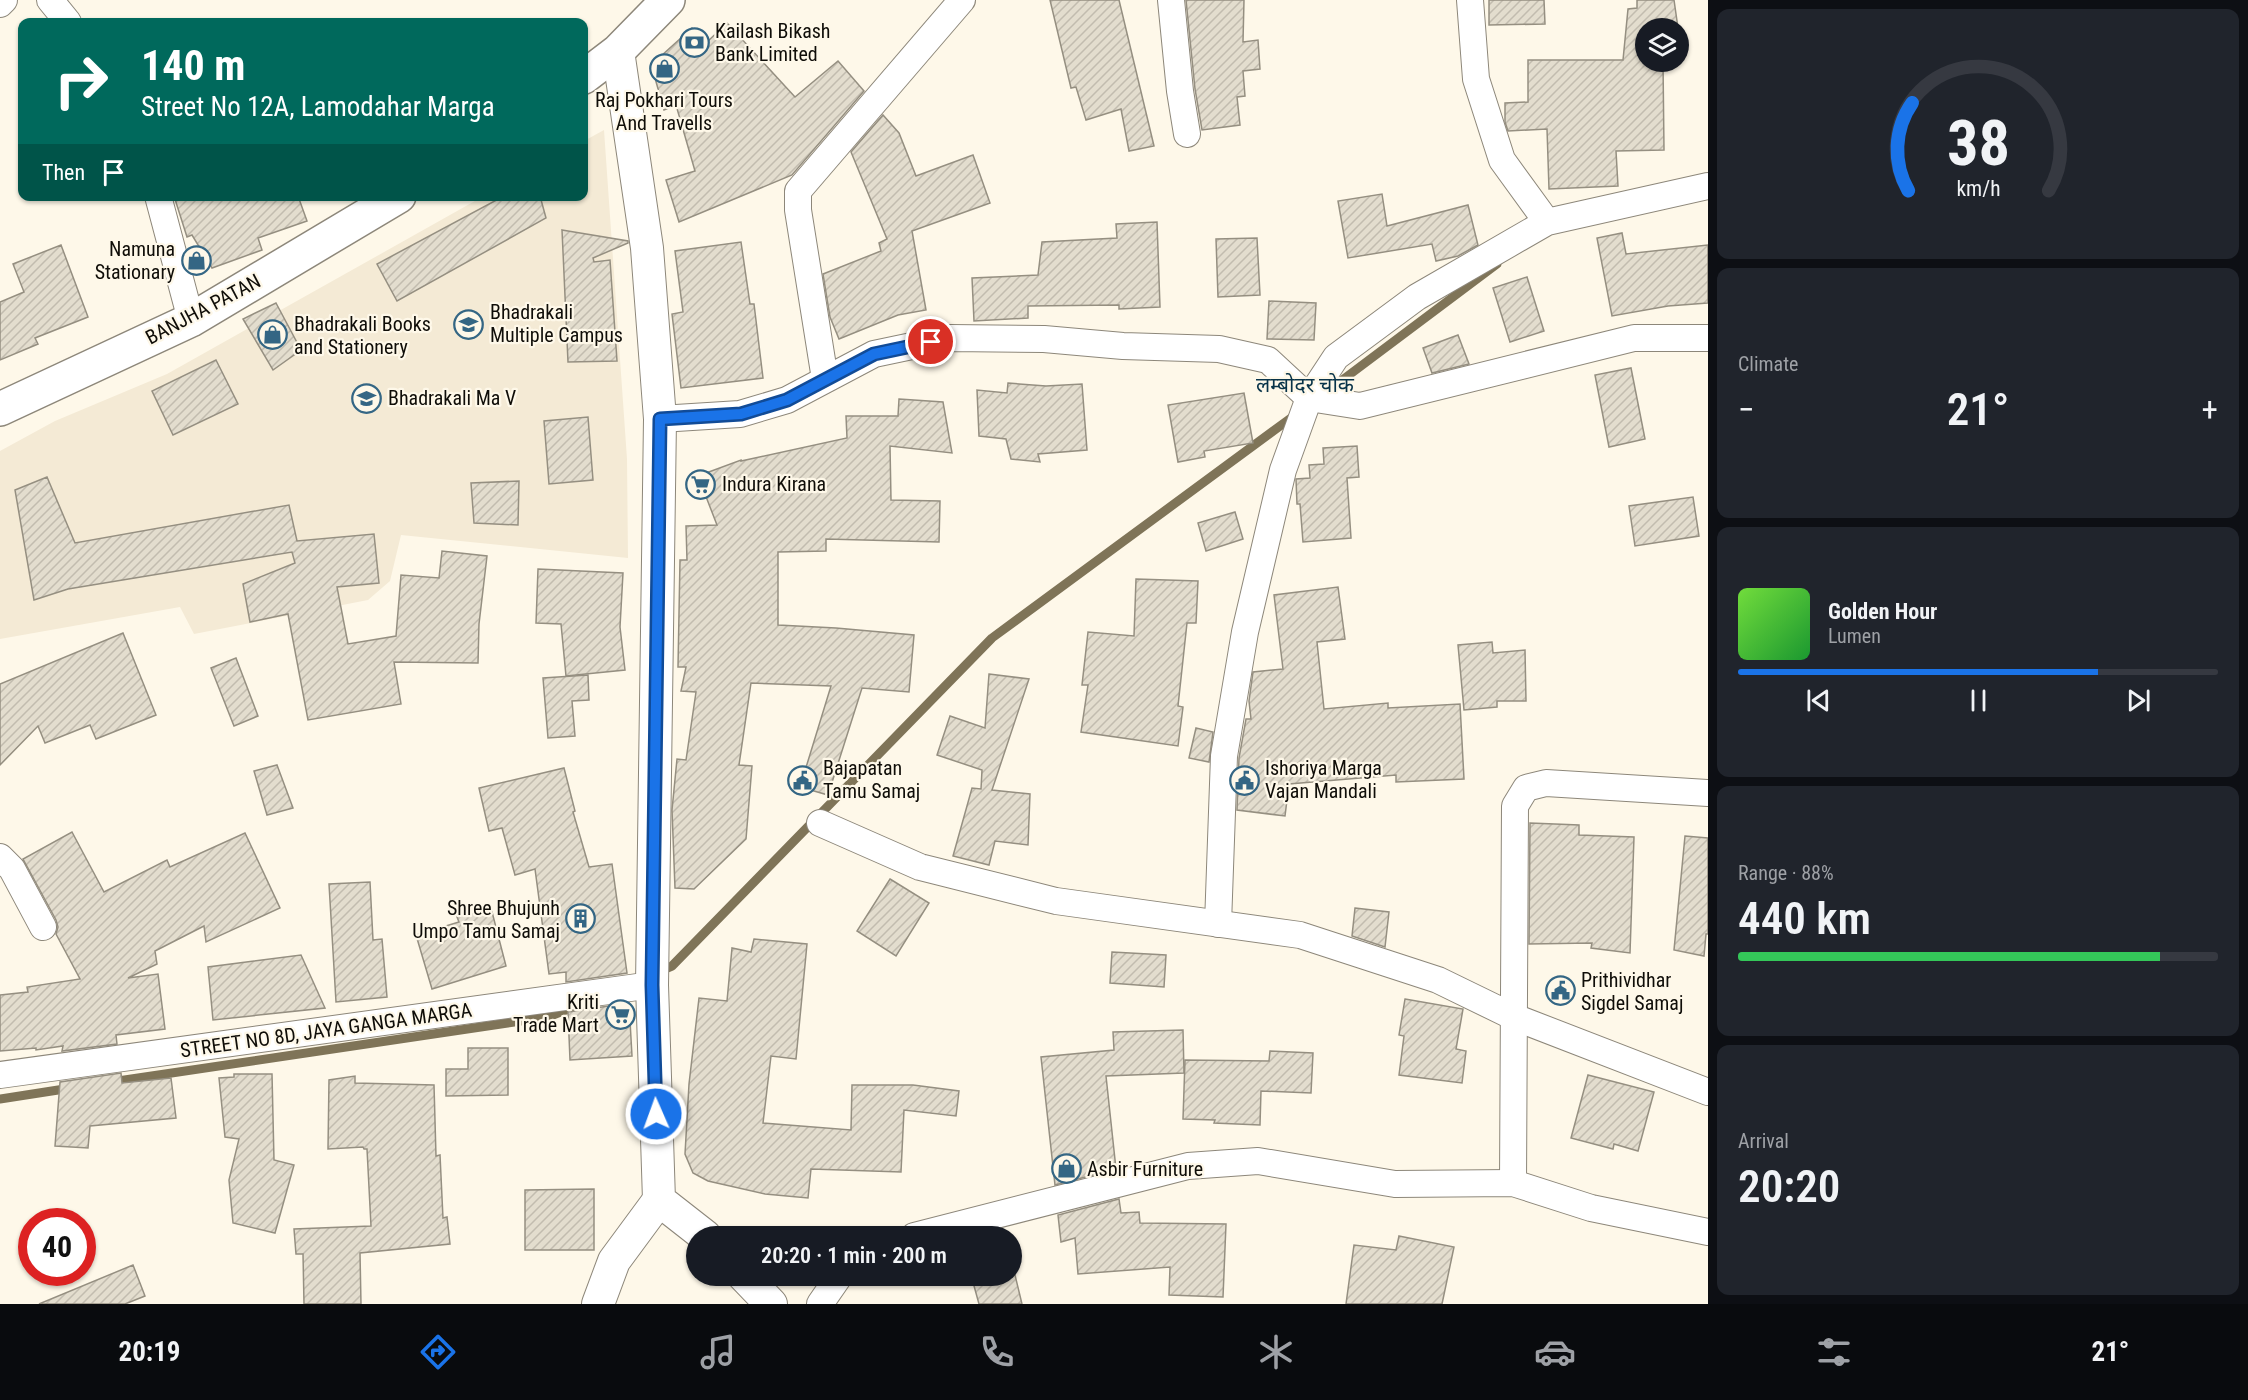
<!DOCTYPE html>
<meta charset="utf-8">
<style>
body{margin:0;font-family:"Roboto Condensed","Noto Sans Devanagari",sans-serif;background:#20242c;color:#f1f3f6;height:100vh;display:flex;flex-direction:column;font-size:22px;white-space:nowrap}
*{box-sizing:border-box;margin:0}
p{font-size:20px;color:#9ea1a6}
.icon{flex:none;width:33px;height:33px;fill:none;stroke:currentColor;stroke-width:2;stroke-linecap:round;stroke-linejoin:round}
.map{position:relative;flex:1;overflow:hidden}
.drawer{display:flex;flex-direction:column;gap:9px;padding:9px;background:#0d0f14;width:540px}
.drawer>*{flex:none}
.banner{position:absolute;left:18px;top:18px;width:570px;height:183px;border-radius:12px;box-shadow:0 2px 4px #0004;background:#00695c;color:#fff;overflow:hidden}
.tools{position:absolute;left:1635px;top:18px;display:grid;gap:12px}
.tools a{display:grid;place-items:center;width:54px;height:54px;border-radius:50%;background:#171b24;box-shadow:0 2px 4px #0004;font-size:30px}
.speed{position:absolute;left:18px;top:1208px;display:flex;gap:12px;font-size:30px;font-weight:700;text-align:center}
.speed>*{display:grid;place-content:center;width:78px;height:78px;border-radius:50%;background:#171b24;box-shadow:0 2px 4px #0004;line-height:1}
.speed .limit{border:9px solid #d22;background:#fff;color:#111}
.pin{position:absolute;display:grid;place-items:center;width:51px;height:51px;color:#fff;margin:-26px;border:3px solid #fff;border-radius:50%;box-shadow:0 2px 6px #0007}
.me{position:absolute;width:66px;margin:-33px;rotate:358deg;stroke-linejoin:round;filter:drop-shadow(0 0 4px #0008)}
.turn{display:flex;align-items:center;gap:21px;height:126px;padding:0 24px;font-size:27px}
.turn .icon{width:78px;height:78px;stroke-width:2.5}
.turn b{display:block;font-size:42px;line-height:51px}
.then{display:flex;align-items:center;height:57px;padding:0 24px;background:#0003;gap:12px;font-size:22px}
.big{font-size:45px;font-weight:600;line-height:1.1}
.drawer .card{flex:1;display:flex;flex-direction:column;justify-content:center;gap:9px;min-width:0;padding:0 21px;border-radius:12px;background:#20242c}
.drawer .dial{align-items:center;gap:0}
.dial svg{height:156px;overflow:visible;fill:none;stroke:#363941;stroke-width:7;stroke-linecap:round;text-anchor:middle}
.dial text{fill:#f1f3f6;stroke:none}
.song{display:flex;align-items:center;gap:18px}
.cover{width:72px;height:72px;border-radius:9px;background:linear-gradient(135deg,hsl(100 70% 55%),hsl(130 70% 35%))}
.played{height:6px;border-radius:3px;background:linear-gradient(90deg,#1a73e8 75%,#363941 75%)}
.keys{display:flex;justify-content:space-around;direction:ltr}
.heat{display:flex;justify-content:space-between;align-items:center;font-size:33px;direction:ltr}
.charge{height:9px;border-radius:4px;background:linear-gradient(90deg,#34c759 88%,#363941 0)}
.trip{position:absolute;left:686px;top:1226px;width:336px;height:60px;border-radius:30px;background:#171b24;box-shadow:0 2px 4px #0004;font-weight:600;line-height:60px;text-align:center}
.dock{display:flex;height:96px;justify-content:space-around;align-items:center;background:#090b0e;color:#9ea1a6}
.dock .icon{width:42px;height:42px}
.dock .current{color:#1a73e8}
.dock b{font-size:27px;color:#f1f3f6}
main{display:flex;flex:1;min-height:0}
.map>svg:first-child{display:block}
</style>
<main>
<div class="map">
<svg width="1708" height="1304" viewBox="0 0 1708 1304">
<defs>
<pattern id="building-hatch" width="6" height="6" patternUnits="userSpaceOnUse" patternTransform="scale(1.5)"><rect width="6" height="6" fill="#e3ddce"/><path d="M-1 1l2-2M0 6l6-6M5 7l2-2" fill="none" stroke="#c2bcaf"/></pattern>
</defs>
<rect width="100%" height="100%" fill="#fef8e9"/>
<polygon fill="#f4ead5" points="604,130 627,459 628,558 401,535 390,581 368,600 194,634 180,607 0,639 0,451 55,421 167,374 482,197 584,196 584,141"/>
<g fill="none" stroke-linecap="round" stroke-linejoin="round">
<g stroke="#7f7458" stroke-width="9">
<polyline points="1321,396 1497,264"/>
<polyline points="658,972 672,966 992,638 1295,415"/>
<polyline points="111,1082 548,1017 576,1006"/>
<polyline points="0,1099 71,1088"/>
</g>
</g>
<g fill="url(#building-hatch)" stroke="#958f81" stroke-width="1.5">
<polygon points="1050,0 1119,0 1154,146 1129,151 1121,109 1086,120 1076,87 1071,88"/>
<polygon points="1186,0 1244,0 1243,42 1258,40 1260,69 1243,71 1245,96 1237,97 1240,125 1202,130 1195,89"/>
<polygon points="1489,0 1544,0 1545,24 1489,25"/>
<polygon points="1637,0 1674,0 1678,28 1646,28 1646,62 1663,62 1664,150 1616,151 1618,186 1549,189 1547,129 1508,131 1505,122 1505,103 1528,102 1528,60 1623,60 1628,9 1637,8"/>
<polygon points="727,23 795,97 838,61 864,91 792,175 679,222 666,180 695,171 676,105 664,110 653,71 660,57 692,28 706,43"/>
<polygon points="883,115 899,133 916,176 973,155 990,203 912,231 926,310 898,315 839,339 830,317 823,274 881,251 879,243 887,239 851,152"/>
<polygon points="1382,194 1387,226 1468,205 1478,245 1458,256 1436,261 1432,244 1348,258 1338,201"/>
<polygon points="174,196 298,196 307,221 258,238 262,250 212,268 192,235 187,237"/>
<polygon points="504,196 540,196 546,218 397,301 377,264"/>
<polygon points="1157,222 1160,307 1119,309 1119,305 1028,306 1028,318 974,321 972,278 1038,275 1042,242 1117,238 1116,224"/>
<polygon points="562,230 628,241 628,243 593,258 594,262 610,260 617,361 568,362"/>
<polygon points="1622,233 1626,254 1708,245 1708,303 1668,306 1612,316 1597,238"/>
<polygon points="1257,238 1260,295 1218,297 1216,239"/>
<polygon points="741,242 750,304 754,304 763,378 681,388 672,314 683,312 675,251"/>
<polygon points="61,245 88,317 35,338 38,344 0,360 0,302 24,292 13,264"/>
<polygon points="1527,277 1544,331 1510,342 1493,288"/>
<polygon points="1269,301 1316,303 1314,340 1267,339"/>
<polygon points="276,303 301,350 273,370 243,319"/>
<polygon points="1458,335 1469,364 1432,373 1423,348"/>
<polygon points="216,360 238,404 173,435 152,391"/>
<polygon points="1631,368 1645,439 1609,447 1595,375"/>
<polygon points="1008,383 1046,386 1082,384 1087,450 1038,454 1040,462 1011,459 1006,439 979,436 977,390 1007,393"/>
<polygon points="1244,393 1253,443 1204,451 1205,457 1178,462 1168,405"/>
<polygon points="899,399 943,402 952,453 890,446 891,500 940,501 939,542 826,539 826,551 778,552 778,625 836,628 914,635 909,692 862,688 828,795 800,787 831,686 751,683 739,765 752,766 746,839 694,889 675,888 672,810 677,759 686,760 696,692 681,691 686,667 678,667 680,560 687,560 686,526 717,525 698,476 741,460 741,461 847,438 846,416 898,416"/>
<polygon points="588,417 593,480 549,484 544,421"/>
<polygon points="1357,446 1359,477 1347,478 1351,538 1303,542 1300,504 1297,504 1296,479 1310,478 1309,465 1324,464 1323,448"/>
<polygon points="47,477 75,543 289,505 297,541 374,534 379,583 337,587 348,644 396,636 401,575 439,578 442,551 487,556 479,624 478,663 394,662 401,704 308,720 288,614 250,622 243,584 295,563 292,552 68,589 34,600 15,490"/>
<polygon points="519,481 518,525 474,523 471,483"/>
<polygon points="1693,497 1699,536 1635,546 1629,506"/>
<polygon points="1235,512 1243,539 1206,551 1198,523"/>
<polygon points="538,569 623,573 620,627 625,670 566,676 561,624 536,623"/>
<polygon points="1136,579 1198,581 1196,623 1187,623 1178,706 1183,707 1178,746 1081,732 1088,685 1082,685 1088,632 1134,636"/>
<polygon points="1338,587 1345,639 1317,642 1324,709 1388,703 1388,708 1460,704 1464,779 1396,782 1396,775 1289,784 1285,816 1237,810 1239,758 1246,719 1251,719 1249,701 1253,672 1283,669 1274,595"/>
<polygon points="123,633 156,715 96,739 90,725 45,743 38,726 0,765 0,684"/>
<polygon points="1492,642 1493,653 1525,650 1526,701 1497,701 1497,707 1464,710 1458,645"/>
<polygon points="236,658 258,716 234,726 211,668"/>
<polygon points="989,674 1029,679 992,790 1030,794 1028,845 995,841 989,865 953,856 972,788 981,789 982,770 937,755 950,716 985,728"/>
<polygon points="588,675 589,700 572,701 575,736 548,738 543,678"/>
<polygon points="1196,728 1213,732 1209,762 1189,758"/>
<polygon points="277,765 293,808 267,815 254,771"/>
<polygon points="564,768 575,811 573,812 589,867 612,864 627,973 566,982 566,972 549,974 535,869 515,875 502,828 489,831 479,788"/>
<polygon points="1530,823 1579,825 1579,835 1634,837 1630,953 1591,948 1592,943 1529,944"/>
<polygon points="72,832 104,892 167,860 170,867 245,833 280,908 206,942 204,926 155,951 157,964 128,978 158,974 165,1029 116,1035 117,1044 62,1051 63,1046 36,1050 36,1048 0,1051 0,995 28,992 27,987 80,979 56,934 58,927 56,920 23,859"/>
<polygon points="1685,836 1708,838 1708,934 1706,934 1704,956 1674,950"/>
<polygon points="890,879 929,903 896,956 857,931"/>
<polygon points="370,882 373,940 382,939 387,997 336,1002 329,884"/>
<polygon points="491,908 506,966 432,989 416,935 459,922 457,917"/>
<polygon points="1355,908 1389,912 1385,947 1352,936"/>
<polygon points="754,939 807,944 796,1059 771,1056 763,1123 851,1130 852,1085 913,1085 959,1091 956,1116 904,1110 901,1172 811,1169 808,1198 765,1194 708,1181 693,1173 685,1154 689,1084 699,998 727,1001 732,948 751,952"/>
<polygon points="1112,952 1166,955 1164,987 1110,983"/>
<polygon points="301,955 325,1008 213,1020 208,967"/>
<polygon points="1405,999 1463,1009 1456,1049 1466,1051 1462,1083 1399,1075 1404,1036 1399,1035"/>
<polygon points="629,1003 632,1056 570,1060 568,1012"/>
<polygon points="1183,1030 1184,1073 1106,1076 1116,1169 1055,1185 1041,1057 1114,1050 1113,1032"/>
<polygon points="468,1048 508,1048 508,1095 446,1096 446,1069 468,1069"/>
<polygon points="1270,1051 1313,1053 1311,1093 1261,1091 1260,1125 1214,1123 1215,1120 1183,1119 1185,1060 1269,1061"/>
<polygon points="121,1073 122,1083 171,1078 176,1118 90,1126 88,1148 55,1146 60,1082"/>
<polygon points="234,1074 272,1074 274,1160 294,1165 275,1233 233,1223 229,1180 239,1139 225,1137 219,1078 234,1077"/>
<polygon points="1588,1075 1654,1092 1638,1151 1614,1144 1613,1149 1571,1138"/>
<polygon points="355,1076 355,1083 434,1085 436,1156 440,1155 443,1218 447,1217 450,1244 360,1253 361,1304 304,1304 303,1254 296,1254 294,1229 371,1226 367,1149 364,1149 363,1147 328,1149 329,1080"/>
<polygon points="594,1189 594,1250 525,1250 525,1190"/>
<polygon points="1119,1199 1121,1213 1139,1212 1140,1223 1226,1224 1223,1297 1169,1295 1170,1267 1078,1274 1075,1238 1061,1242 1058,1215"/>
<polygon points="1399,1236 1454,1247 1442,1304 1346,1304 1354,1245 1396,1250"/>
<polygon points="133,1265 145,1296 125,1304 39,1304"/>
<polygon points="971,1275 1015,1275 1022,1304 979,1304"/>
</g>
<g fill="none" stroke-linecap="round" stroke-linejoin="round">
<defs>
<g id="minor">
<polyline points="50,0 68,22"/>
<polyline points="1171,0 1180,91 1187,134"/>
<polyline points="1470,0 1476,79 1502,160 1547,222"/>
<polyline points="0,4 4,0"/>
<polyline points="158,196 191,320"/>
<polyline points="825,379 798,210 798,191 962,0"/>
<polyline points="660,419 740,414 787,400 874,354 950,338 1044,339 1123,346 1219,349 1268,360 1309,398 1360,406 1634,338 1708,338"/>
<polyline points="820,823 920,867 1056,901 1300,935 1438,980 1514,1017 1708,1092"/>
<polyline points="0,857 12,869 43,927"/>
<polyline points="1218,924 1224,756 1245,632 1283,470 1309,398 1336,357 1417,297 1547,222 1708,186"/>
<polyline points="0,1075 652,985"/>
<polyline points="1513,1183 1515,806 1526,788 1546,783 1708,793"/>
<polyline points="914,1236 1188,1166 1258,1161 1395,1184 1513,1183 1591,1208 1708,1232"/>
<polyline points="820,1304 840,1275"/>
</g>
<g id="tertiary">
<polyline points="618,51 647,248 660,419 652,985 659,1200 705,1236"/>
<polyline points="743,1275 771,1304"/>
<polyline points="598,1304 614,1261 659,1200"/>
</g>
<g id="secondary">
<polyline points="584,77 618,51 668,0"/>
<polyline points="0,409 191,320 399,196"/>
</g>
</defs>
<use href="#minor" stroke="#8d877a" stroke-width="28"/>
<use href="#tertiary" stroke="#8d877a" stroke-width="34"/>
<use href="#secondary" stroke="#8d877a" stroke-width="36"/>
<use href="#minor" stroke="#fff" stroke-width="26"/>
<use href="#tertiary" stroke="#fff" stroke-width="32"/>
<use href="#secondary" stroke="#fff" stroke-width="33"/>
</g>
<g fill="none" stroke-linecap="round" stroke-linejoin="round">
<defs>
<polyline id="route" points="656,1114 652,985 660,419 741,414 787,400 874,354 931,342"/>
</defs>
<use href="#route" stroke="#114b97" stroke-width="15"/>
<use href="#route" stroke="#1a73e8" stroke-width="10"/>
</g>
<defs>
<symbol id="bank-ring" viewBox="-11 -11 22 22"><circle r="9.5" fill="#fef8e9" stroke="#346684" stroke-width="1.5"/><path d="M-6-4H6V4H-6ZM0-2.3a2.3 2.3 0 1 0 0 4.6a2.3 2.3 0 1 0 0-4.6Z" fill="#346684"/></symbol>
<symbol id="shop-ring" viewBox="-11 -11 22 22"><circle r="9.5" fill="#fef8e9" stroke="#346684" stroke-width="1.5"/><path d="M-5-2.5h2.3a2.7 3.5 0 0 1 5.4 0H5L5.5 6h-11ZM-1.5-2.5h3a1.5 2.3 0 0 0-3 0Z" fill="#346684"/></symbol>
<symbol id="university-ring" viewBox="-11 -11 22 22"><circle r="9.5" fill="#fef8e9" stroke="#346684" stroke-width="1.5"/><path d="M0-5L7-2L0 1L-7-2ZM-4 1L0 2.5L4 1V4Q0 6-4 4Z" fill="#346684"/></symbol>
<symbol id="school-ring" viewBox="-11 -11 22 22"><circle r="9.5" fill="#fef8e9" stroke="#346684" stroke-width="1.5"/><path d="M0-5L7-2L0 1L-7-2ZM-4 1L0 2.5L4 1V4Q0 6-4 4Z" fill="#346684"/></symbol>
<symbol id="supermarket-ring" viewBox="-11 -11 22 22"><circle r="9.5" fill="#fef8e9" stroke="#346684" stroke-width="1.5"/><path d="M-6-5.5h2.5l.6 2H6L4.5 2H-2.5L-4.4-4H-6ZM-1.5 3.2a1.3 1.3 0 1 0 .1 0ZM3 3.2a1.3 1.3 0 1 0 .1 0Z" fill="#346684"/></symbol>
<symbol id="civic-ring" viewBox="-11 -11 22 22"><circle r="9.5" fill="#fef8e9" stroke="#346684" stroke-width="1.5"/><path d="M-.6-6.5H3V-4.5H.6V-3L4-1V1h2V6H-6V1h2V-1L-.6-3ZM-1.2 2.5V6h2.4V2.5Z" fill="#346684"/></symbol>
<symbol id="building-ring" viewBox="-11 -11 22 22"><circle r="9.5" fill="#fef8e9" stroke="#346684" stroke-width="1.5"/><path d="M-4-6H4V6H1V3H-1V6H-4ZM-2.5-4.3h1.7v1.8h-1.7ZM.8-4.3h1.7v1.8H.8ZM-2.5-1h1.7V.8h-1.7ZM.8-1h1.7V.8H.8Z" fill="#346684"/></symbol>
</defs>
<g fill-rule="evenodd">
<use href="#bank-ring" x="678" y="26" width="33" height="33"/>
<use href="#shop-ring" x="648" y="52" width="33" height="33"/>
<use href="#shop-ring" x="180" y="244" width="33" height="33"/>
<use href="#university-ring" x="452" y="308" width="33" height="33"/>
<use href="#shop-ring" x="256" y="318" width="33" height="33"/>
<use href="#school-ring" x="350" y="382" width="33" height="33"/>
<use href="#supermarket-ring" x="684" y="468" width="33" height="33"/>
<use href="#civic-ring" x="786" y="764" width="33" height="33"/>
<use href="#civic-ring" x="1228" y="764" width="33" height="33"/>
<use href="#building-ring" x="564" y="902" width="33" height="33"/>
<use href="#civic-ring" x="1544" y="974" width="33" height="33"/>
<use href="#supermarket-ring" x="604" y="998" width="33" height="33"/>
<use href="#shop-ring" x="1050" y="1152" width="33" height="33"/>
</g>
<g text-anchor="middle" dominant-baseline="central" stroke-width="4.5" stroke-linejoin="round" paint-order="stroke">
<g font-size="20" fill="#0f0d08" stroke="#fef8e9" text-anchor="start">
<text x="715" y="31">Kailash Bikash<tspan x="715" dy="23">Bank Limited</tspan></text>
<text x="664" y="100" text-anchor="middle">Raj Pokhari Tours<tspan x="664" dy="23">And Travells</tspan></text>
<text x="175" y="249" text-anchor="end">Namuna<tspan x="175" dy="23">Stationary</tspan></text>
<text x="490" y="312">Bhadrakali<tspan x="490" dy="23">Multiple Campus</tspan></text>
<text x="294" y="324">Bhadrakali Books<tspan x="294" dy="23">and Stationery</tspan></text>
<text x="388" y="398">Bhadrakali Ma V</text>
<text x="722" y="484">Indura Kirana</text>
<text x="823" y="768">Bajapatan<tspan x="823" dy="23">Tamu Samaj</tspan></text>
<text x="1265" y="768">Ishoriya Marga<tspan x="1265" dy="23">Vajan Mandali</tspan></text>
<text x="560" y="908" text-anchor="end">Shree Bhujunh<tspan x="560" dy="23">Umpo Tamu Samaj</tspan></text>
<text x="1581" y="980">Prithividhar<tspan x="1581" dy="23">Sigdel Samaj</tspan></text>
<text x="599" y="1002" text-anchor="end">Kriti<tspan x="599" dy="23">Trade Mart</tspan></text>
<text x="1087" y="1169">Asbir Furniture</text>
</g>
<g font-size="20" fill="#0f0d08" stroke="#fef8e9">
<text transform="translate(203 309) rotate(-28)">BANJHA PATAN</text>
<text transform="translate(326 1030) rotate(-8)">STREET NO 8D, JAYA GANGA MARGA</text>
</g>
<g font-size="21" fill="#083349" stroke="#fef8e9">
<text x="1305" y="385">लम्बोदर चोक</text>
</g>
</g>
</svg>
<div class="tools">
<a><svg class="icon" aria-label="layers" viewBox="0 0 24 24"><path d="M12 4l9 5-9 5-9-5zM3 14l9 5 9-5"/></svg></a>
</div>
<div class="speed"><div class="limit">40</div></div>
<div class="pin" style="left:931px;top:342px;background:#d93025"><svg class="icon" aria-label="arrive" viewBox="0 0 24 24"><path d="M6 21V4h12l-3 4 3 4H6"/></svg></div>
<svg class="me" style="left:656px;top:1114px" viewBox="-20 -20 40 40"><circle r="17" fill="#1a73e8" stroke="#fff" stroke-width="3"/><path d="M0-11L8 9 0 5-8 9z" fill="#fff"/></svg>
<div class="trip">20:20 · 1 min · 200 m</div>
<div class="banner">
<div class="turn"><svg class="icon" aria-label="right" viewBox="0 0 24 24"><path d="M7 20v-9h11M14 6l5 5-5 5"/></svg><div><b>140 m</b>Street No 12A, Lamodahar Marga</div></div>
<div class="then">Then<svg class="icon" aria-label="arrive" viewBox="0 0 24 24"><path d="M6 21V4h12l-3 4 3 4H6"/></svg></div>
</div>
</div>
<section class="drawer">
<div class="card dial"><svg viewBox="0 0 100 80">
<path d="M14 69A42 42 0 1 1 86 69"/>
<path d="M14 69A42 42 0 0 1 16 24" stroke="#1a73e8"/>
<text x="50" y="56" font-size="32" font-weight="700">38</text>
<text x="50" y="72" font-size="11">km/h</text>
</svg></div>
<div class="card"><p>Climate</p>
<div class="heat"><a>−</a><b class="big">21°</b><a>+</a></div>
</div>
<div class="card">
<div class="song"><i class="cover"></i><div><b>Golden Hour</b><p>Lumen</p></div></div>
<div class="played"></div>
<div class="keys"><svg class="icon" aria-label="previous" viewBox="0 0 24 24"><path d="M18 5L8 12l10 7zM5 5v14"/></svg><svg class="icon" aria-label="pause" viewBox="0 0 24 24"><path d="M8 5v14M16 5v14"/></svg><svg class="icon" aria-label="next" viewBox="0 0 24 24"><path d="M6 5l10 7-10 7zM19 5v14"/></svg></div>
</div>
<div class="card"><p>Range · 88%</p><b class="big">440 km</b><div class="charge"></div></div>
<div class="card"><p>Arrival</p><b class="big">20:20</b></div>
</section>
</main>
<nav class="dock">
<b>20:19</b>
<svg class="icon current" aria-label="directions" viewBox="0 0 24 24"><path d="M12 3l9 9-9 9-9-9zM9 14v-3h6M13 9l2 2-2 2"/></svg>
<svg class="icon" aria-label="music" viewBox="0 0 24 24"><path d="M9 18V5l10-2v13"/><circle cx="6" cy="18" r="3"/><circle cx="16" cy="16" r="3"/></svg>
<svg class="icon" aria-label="phone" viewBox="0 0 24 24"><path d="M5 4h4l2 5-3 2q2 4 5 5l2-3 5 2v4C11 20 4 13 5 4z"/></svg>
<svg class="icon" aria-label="climate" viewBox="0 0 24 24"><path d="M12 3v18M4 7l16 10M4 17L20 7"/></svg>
<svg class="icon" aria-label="car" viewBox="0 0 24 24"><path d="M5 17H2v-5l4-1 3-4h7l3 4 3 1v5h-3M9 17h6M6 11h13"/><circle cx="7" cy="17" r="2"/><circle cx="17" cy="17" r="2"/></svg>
<svg class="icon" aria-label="filters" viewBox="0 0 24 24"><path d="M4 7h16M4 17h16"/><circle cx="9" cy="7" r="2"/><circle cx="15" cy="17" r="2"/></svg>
<b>21°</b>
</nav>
